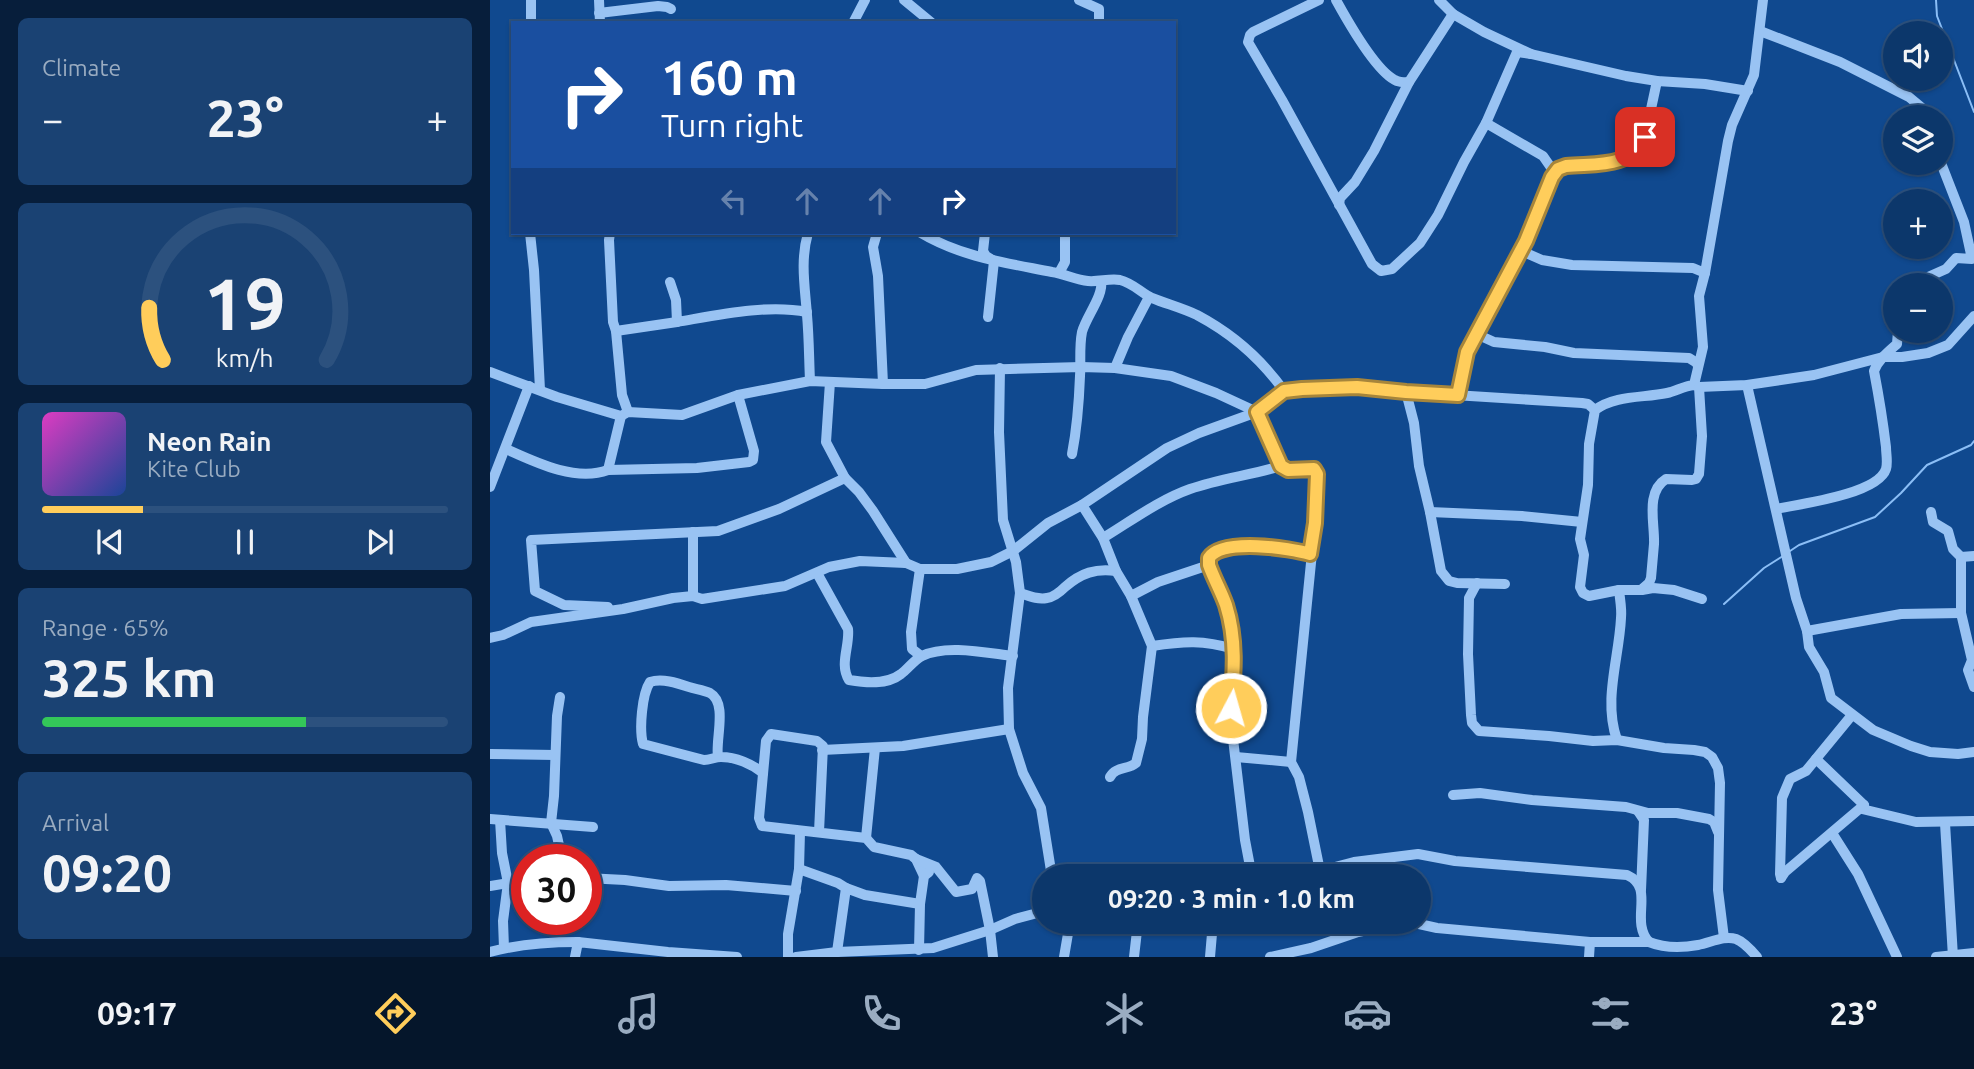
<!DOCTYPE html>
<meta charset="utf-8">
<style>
body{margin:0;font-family:Ubuntu,sans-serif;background:#1a4273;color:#f1f3f6;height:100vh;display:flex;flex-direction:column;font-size:26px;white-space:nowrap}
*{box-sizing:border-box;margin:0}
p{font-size:23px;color:#9aacc1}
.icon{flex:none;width:38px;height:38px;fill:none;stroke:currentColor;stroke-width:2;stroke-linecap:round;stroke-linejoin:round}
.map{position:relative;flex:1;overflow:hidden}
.drawer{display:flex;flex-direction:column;gap:18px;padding:18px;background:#071e3b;width:490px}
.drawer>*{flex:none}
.banner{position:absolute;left:21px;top:21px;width:665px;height:214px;border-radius:0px;box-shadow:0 2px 5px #0004,0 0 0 2px #2c517e;background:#1a4fa0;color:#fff;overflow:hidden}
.buttons{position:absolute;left:1393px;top:21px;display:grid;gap:14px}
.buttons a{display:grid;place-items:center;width:70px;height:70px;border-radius:50%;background:#0c376b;box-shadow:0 2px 5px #0004,0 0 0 2px #2c517e;font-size:35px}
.speed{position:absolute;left:21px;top:844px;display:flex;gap:14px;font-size:35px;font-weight:700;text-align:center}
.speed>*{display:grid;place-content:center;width:91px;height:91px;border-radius:50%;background:#0c376b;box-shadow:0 2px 5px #0004,0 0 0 2px #2c517e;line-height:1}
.speed .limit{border:10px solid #d22;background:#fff;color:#111}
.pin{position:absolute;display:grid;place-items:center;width:60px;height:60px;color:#fff;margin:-30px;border-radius:14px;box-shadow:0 4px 10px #0006}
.me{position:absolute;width:77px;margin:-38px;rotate:6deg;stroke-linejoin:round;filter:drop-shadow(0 0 5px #0008)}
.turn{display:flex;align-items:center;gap:24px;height:147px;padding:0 35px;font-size:32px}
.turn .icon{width:91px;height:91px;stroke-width:2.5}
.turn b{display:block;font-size:49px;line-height:60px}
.lanes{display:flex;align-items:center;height:66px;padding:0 35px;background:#0003;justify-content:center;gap:35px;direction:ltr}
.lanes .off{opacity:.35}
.big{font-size:52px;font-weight:600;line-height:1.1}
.drawer .widget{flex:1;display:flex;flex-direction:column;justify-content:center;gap:10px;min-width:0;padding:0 24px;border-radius:10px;background:#1a4273}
.drawer .dial{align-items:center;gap:0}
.dial svg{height:182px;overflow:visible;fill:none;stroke:#2c517e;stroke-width:7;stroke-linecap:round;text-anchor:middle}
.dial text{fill:#f1f3f6;stroke:none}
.song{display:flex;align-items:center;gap:21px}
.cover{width:84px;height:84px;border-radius:10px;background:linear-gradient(135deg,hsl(310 70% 55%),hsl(220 70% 35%))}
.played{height:7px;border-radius:4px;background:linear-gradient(90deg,#ffcd5b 25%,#2c517e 25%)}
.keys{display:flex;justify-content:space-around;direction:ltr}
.heat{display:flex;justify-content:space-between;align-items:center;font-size:38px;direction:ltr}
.charge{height:10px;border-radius:5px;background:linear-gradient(90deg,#34c759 65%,#2c517e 0)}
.trip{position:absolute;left:542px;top:864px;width:399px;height:70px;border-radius:35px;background:#0c376b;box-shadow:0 2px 5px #0004,0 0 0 2px #2c517e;font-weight:600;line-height:70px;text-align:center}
.dock{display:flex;height:112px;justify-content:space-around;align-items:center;background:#05162b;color:#9aacc1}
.dock .icon{width:49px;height:49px}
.dock .current{color:#ffcd5b}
.dock b{font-size:32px;color:#f1f3f6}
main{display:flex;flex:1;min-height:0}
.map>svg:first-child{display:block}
</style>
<main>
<section class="drawer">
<div class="widget"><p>Climate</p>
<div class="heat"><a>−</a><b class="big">23°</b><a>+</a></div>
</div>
<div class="widget dial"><svg viewBox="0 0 100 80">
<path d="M14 69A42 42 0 1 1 86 69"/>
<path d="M14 69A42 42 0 0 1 8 46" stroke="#ffcd5b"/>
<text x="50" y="56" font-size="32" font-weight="700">19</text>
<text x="50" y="72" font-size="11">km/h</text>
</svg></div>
<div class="widget">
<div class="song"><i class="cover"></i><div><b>Neon Rain</b><p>Kite Club</p></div></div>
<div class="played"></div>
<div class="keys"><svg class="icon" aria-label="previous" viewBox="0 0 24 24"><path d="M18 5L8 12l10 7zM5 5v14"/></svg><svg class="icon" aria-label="pause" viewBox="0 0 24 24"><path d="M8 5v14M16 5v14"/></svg><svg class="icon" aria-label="next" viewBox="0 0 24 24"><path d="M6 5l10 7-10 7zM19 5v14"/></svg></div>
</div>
<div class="widget"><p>Range · 65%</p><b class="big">325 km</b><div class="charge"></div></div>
<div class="widget"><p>Arrival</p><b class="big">09:20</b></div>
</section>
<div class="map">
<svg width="1484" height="957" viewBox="0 0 1484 957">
<rect width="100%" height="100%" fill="#10498f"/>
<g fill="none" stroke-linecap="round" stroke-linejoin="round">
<g stroke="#8bbef6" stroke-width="2">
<polyline points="1446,0 1447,16 1484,112"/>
<polyline points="1300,551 1309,545 1385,517 1411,493 1437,465 1481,445 1484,441"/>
<polyline points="1234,604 1274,568 1293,556"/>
</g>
<g stroke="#99c3f3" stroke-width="10">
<polyline points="41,0 41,23"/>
<polyline points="109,0 110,23"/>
<polyline points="414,0 442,23"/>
<polyline points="589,0 609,9 609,23"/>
<polyline points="829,0 763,32 760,35 758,42 792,100 882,264 891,271 902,269 930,243 948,215 974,162 996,123 1027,52 1041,54"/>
<path d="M846,0c11,20 41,73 61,81 6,2 6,1 12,1"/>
<polyline points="949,0 963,14 994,32 1041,54 1136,76 1167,81 1215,84 1258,91"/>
<polyline points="109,13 168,6 177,7 181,9"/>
<polyline points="363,23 375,0"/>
<polyline points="1270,31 1350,62 1419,97 1431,107 1436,117"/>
<polyline points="1167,81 1155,137 1142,154 1135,159 1123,162 1076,166 1068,169 1065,172 1059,183 1036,241 993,322 991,332 993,337 1004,342 1055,347 1084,353 1199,358 1207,363 1208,367"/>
<polyline points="996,123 1053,156 1062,169 1060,179"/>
<polyline points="849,205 850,198 865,182 884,151 919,82 963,14"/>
<polyline points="40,233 44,270 50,390"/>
<polyline points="120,233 119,240 123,322 126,331 132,395 138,412"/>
<path d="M318,233c-8,28 -3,54 -1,82 2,22 2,44 3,66"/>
<polyline points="387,233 383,247 388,276 393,384"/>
<path d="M431,233c40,24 86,30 131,39 13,2 24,8 36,9 11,1 22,-3 32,-1 13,3 21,13 32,18 15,6 30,10 45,17 34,18 65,45 87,76"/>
<polyline points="495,233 493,251 496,256 504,261 498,317"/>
<polyline points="1029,255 1036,253 1052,260 1082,265 1203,268 1215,273"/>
<polyline points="569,273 575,262 575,233"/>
<path d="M180,282l6,18 1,22c41,-7 90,-18 130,-10"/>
<polyline points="1420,285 1456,269 1466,258 1482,259 1474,222 1451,163"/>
<polyline points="1405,291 1403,291 1405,295"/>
<polyline points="126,331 187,322"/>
<polyline points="510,368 509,432 513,520 526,562 530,593 518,688 519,729 533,773 551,808 562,877"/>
<polyline points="625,368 638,337 659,297"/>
<polyline points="0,372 67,397 131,416 138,412 192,415 248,395 320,381 393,384 435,384 486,370 591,367 625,368 681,376 726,393 767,412 791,466"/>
<polyline points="340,382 336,442 355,478 369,492 383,511 416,563"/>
<path d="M1204,385c-10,1 -18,6 -27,8 -24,5 -52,2 -72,17l-6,34 -1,41 -8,54 4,16 -4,32 3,6 6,3 30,-6h22l8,-7 2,-5c1,-11 2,-23 3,-34 1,-20 -9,-52 12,-65l26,1 4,-1 3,-5 3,-38 -3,-49 -5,-2 9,-38 -4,-51 6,-23 23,-132 4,-16 22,-50 9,-75"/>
<polyline points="1257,385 1306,598 1317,631 1319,647 1334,672 1341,698 1383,730 1421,746 1440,752 1468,754 1484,752"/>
<polyline points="1209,387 1257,385 1324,375 1393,357 1412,357 1438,353 1458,345 1484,316"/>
<polyline points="916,392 1092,403 1098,404 1105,410"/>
<polyline points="968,395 974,360 991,325"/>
<path d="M16,449c29,13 69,33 102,21l89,-2 52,-6 4,-2 1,-9 -16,-56"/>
<path d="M582,454c5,-26 7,-51 8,-78 1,-14 -1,-29 2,-44 4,-15 22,-37 19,-51"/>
<polyline points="118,470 131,416"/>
<polyline points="0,487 39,386"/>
<path d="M592,505l21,33 13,33 15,25 21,50 -9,71 -1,22 -6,24c-8,7 -20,3 -26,14"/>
<path d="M1286,509c25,-5 102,-15 110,-40 2,-7 0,-15 0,-22 -3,-25 -7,-50 -12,-76 4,-11 14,-19 23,-27l1,-13"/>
<polyline points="940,512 1032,516 1092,522"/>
<polyline points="1441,512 1443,522 1458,531 1463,549 1471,557 1471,613 1482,660 1478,670 1484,687"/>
<path d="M613,538c28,-17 56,-38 87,-49 29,-10 61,-14 91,-23l7,4 25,-1 4,5 -2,49 -24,239 8,15 9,35 12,59"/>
<polyline points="1471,557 1484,556"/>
<polyline points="430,569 421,632 422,649 431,656"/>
<path d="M327,573l31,56c2,17 -9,35 1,51 17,3 38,5 52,-6 7,-5 13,-14 21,-18 24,-12 65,-3 91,0"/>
<polyline points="987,583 979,598 978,654 981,715 982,723 989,731 1059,736 1103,741 1127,740 1174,748 1204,750 1215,752 1222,757 1228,768 1230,783 1228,890 1234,938"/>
<polyline points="1152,590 1163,588 1184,590 1212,599"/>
<path d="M530,593c9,3 17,7 27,5 7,-1 13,-6 18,-11 16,-14 31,-19 51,-16"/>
<polyline points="203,596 203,532"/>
<polyline points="641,596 668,582 719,565"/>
<polyline points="118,607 74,605 45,591 41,540 228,531 289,509 355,478"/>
<polyline points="1317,631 1411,614 1471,613"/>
<polyline points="0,638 13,635 41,622 133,609 183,598 203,596 212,599 295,586 339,567 370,561 416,563 430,569 467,569 501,562 523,551 558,523 592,505 677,448 709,433 767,412 794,391 812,389 867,387 916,392 924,423 929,466 940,512 951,571 959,581 967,583 1015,584"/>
<path d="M662,646c33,-5 51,-6 82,3"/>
<polyline points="70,697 67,716 64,796 61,823 67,836 72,859"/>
<path d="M1127,740c-14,-40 2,-81 4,-122 1,-9 -1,-18 -2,-28"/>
<polyline points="332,750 413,746 519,729"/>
<polyline points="0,754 65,755"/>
<path d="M228,757c-3,-17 10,-54 -8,-64 -6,-3 -15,-4 -21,-6 -12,-4 -27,-9 -39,-5 -8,12 -11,47 -7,62l61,16c6,0 11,-3 17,-3 15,0 31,7 42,16"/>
<polyline points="746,757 801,762"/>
<polyline points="1326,759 1374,805 1372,809 1426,822 1484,821"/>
<polyline points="963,795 990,793 1042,800 1136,807 1158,813 1187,813 1219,819 1224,822 1228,832"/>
<polyline points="1148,811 1154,820 1151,890"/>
<polyline points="0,819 103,827"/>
<polyline points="10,820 12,853 18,883 13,921 14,948"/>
<polyline points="1455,823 1463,957"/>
<polyline points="329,832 333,746 327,741 281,734 276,741 269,818 272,826 376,838 384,847 421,855 426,859 434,876"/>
<polyline points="1342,833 1368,874 1407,957"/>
<polyline points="376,838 385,748"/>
<polyline points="426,859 446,867 466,892 482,889 487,878 490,881 500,930 503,957"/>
<polyline points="309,869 348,883 356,888 347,952"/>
<path d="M762,877l-7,-37 -14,-118 4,-55 -1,-18 -9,-45 -16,-39v-7c13,-20 81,-10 101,-5"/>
<path d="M807,877l57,-15 64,-8 37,7 172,14c29,13 2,45 22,67"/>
<polyline points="96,878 135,880 179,886 236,885 306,891"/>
<polyline points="1291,878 1290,874 1292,798 1300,779 1316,771 1362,715"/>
<polyline points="1291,878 1295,872 1374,805"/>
<polyline points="0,886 37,880"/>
<polyline points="356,888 375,895 430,904"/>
<path d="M920,922l27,6 153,14h59c15,6 33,6 49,3 12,-2 26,-10 38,-6 8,3 15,11 21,18"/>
<polyline points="429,950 430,904 434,876 439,872"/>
<path d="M0,952c29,-8 58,-10 88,-10"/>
<polyline points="85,957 88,942 178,952 247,957"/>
<polyline points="298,957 298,934 309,869 310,832"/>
<polyline points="306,957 347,952 443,948 500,930 525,919 555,911"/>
<polyline points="574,957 580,922"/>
<polyline points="644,957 648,922"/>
<polyline points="720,957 723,922"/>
<polyline points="780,957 821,948 868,932 915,922"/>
<polyline points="1099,957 1100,942"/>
<polyline points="1446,957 1484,953"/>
</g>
</g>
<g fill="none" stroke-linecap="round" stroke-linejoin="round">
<defs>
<path id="route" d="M741,708c3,-35 6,-68 -5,-103 -5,-14 -12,-26 -17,-40v-7c13,-20 81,-10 101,-4l5,-31 2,-49 -3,-5 -26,1 -7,-4 -24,-54 27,-21 18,-2 55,-2 49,5 52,3 9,-43 59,-111 26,-64 6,-8 8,-3c32,-3 62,3 79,-29"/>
</defs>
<use href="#route" stroke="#a6853b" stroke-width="18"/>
<use href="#route" stroke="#ffcd5b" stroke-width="12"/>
</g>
</svg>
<div class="buttons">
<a><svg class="icon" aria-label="sound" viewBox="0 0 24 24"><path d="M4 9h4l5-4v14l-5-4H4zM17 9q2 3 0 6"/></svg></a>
<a><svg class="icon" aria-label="layers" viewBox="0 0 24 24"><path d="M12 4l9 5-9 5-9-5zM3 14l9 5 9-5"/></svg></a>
<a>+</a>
<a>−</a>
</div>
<div class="speed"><div class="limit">30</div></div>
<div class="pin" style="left:1155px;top:137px;background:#d93025"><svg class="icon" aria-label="arrive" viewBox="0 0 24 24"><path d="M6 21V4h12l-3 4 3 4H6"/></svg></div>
<svg class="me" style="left:741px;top:708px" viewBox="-20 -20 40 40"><circle r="17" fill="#ffcd5b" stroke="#fff" stroke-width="3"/><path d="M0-11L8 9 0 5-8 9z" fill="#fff"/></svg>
<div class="trip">09:20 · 3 min · 1.0 km</div>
<div class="banner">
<div class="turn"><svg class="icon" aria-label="right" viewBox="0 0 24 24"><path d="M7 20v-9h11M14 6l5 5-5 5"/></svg><div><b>160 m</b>Turn right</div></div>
<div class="lanes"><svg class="icon off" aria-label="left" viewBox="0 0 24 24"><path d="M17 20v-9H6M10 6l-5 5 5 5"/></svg><svg class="icon off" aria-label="ahead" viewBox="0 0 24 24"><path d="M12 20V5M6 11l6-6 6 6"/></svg><svg class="icon off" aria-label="ahead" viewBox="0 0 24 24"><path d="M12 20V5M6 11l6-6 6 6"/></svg><svg class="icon" aria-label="right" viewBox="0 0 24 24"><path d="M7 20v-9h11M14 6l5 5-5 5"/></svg></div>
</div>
</div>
</main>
<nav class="dock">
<b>09:17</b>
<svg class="icon current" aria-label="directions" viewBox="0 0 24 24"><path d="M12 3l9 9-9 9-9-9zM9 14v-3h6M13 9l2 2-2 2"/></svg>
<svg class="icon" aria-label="music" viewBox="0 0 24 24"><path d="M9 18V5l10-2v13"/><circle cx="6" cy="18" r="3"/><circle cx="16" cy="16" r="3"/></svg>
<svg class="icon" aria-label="phone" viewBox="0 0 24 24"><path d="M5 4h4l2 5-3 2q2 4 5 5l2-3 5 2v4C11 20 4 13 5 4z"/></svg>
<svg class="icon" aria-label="climate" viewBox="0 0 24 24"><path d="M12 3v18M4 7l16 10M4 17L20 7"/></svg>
<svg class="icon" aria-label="car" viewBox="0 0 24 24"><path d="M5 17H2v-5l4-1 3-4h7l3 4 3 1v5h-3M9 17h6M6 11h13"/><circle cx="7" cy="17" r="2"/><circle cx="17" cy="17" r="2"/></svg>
<svg class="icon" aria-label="filters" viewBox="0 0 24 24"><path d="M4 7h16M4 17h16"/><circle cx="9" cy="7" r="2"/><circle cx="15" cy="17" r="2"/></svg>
<b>23°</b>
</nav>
